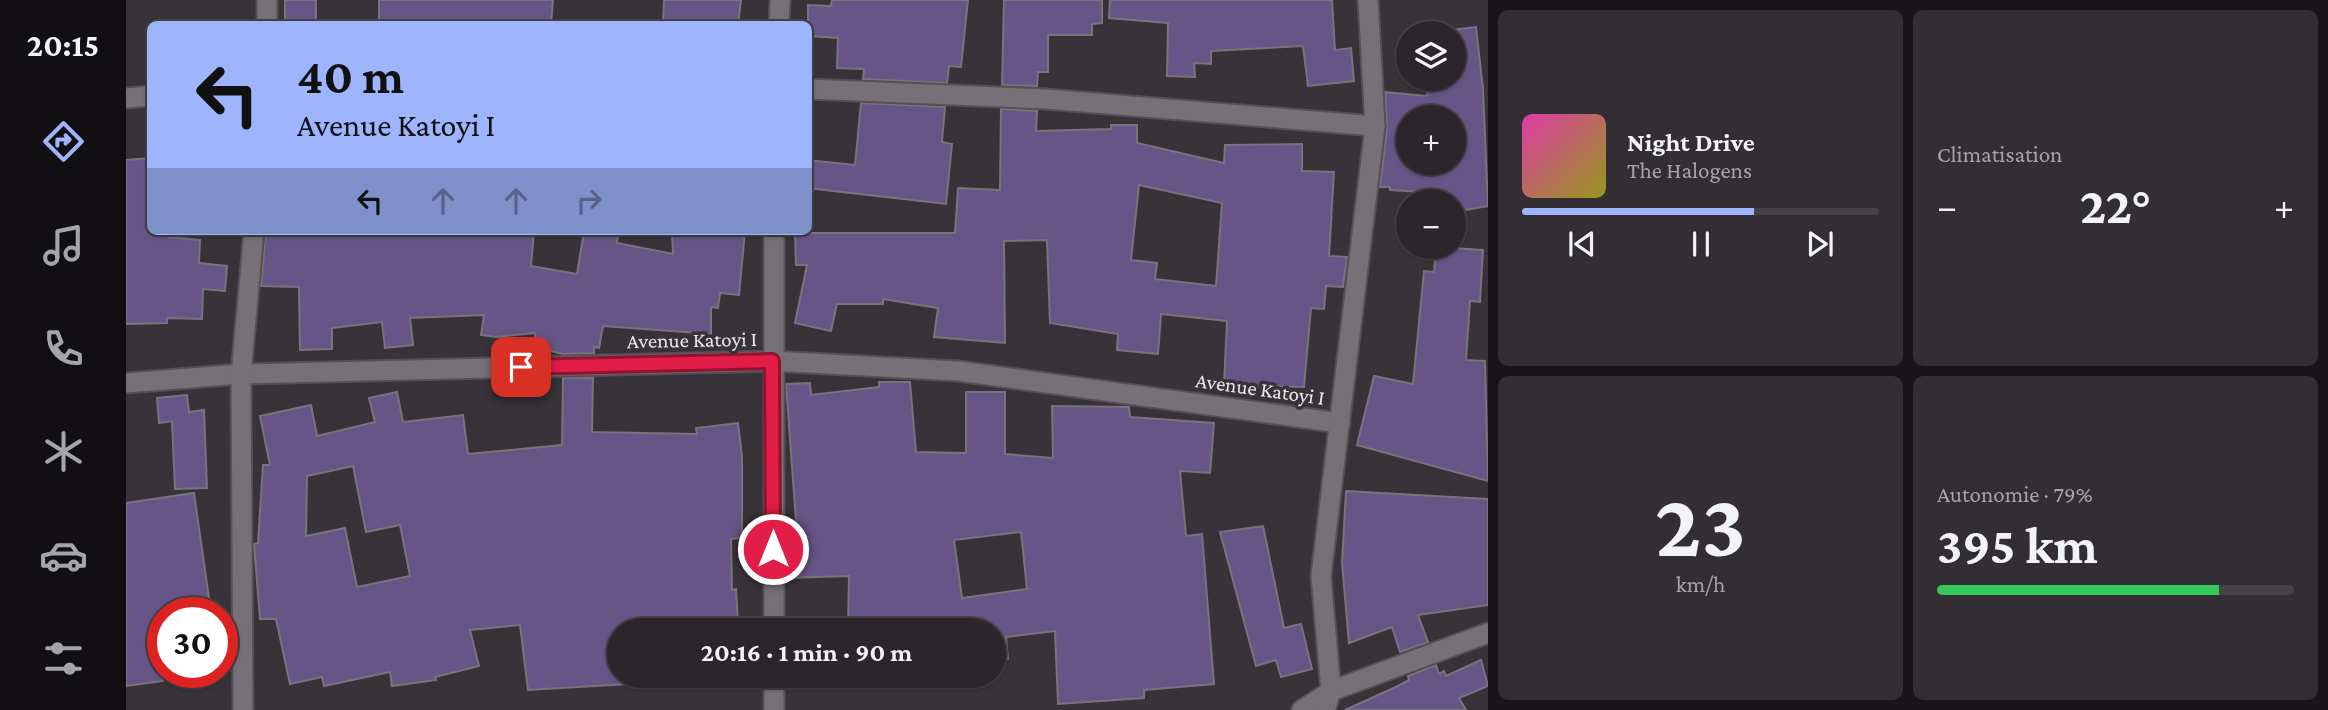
<!DOCTYPE html>
<html lang="fr">
<meta charset="utf-8">
<style>
body{margin:0;font-family:"Crimson Pro",serif;background:#322e33;color:#f1f3f6;height:100vh;display:flex;flex-direction:column;font-size:26px;white-space:nowrap}
*{box-sizing:border-box;margin:0}
p{font-size:23px;color:#a5a5a9}
.icon{flex:none;width:38px;height:38px;fill:none;stroke:currentColor;stroke-width:2;stroke-linecap:round;stroke-linejoin:round}
.map{position:relative;flex:1;overflow:hidden}
.side{display:flex;flex-direction:column;gap:10px;padding:10px;background:#171518;width:840px}
.side>*{flex:none}
.banner{position:absolute;left:21px;top:21px;width:665px;height:214px;border-radius:10px;box-shadow:0 2px 5px #0004,0 0 0 2px #464347;background:#9eb4fd;color:#111;overflow:hidden}
.tools{position:absolute;left:1270px;top:21px;display:grid;gap:14px}
.tools a{display:grid;place-items:center;width:70px;height:70px;border-radius:50%;background:#2a262b;box-shadow:0 2px 5px #0004,0 0 0 2px #464347;font-size:35px}
.speed{position:absolute;left:21px;top:597px;display:flex;gap:14px;font-size:35px;font-weight:700;text-align:center}
.speed>*{display:grid;place-content:center;width:91px;height:91px;border-radius:50%;background:#2a262b;box-shadow:0 2px 5px #0004,0 0 0 2px #464347;line-height:1}
.speed .limit{border:10px solid #d22;background:#fff;color:#111}
.pin{position:absolute;display:grid;place-items:center;width:60px;height:60px;color:#fff;margin:-30px;border-radius:14px;box-shadow:0 4px 10px #0006}
.me{position:absolute;width:77px;margin:-38px;rotate:0deg;stroke-linejoin:round;filter:drop-shadow(0 0 5px #0008)}
.turn{display:flex;align-items:center;gap:24px;height:147px;padding:0 35px;font-size:32px}
.turn .icon{width:91px;height:91px;stroke-width:2.5}
.turn b{display:block;font-size:49px;line-height:60px}
.lanes{display:flex;align-items:center;height:66px;padding:0 35px;background:#0003;justify-content:center;gap:35px;direction:ltr}
.lanes .off{opacity:.35}
.big{font-size:52px;font-weight:700;line-height:1.1}
.side .card{flex:1;display:flex;flex-direction:column;justify-content:center;gap:10px;min-width:0;padding:0 24px;border-radius:10px;background:#322e33}
.side .dial{align-items:center;gap:0}
.dial b{font-size:91px;line-height:1}
.song{display:flex;align-items:center;gap:21px}
.cover{width:84px;height:84px;border-radius:10px;background:linear-gradient(135deg,hsl(320 70% 55%),hsl(60 70% 35%))}
.played{height:7px;border-radius:4px;background:linear-gradient(90deg,#9eb4fd 65%,#464347 65%)}
.keys{display:flex;justify-content:space-around;direction:ltr}
.heat{display:flex;justify-content:space-between;align-items:center;font-size:38px;direction:ltr}
.charge{height:10px;border-radius:5px;background:linear-gradient(90deg,#34c759 79%,#464347 0)}
.side .tiles{flex:1;display:grid;gap:10px;grid-template-columns:repeat(2,1fr)}
.trip{position:absolute;left:481px;top:618px;width:399px;height:70px;border-radius:35px;background:#2a262b;box-shadow:0 2px 5px #0004,0 0 0 2px #464347;font-weight:700;line-height:70px;text-align:center}
main{display:flex;flex:1;min-height:0}
.menu{display:flex;flex-direction:column;width:126px;justify-content:space-around;align-items:center;background:#110f11;color:#a5a5a9}
.menu .icon{width:49px;height:49px}
.menu .active{color:#9eb4fd}
.menu b{font-size:32px;color:#f1f3f6}
.map>svg:first-child{display:block}
</style>
<main>
<nav class="menu">
<b>20:15</b>
<svg class="icon active" aria-label="directions" viewBox="0 0 24 24"><path d="M12 3l9 9-9 9-9-9zM9 14v-3h6M13 9l2 2-2 2"/></svg>
<svg class="icon" aria-label="music" viewBox="0 0 24 24"><path d="M9 18V5l10-2v13"/><circle cx="6" cy="18" r="3"/><circle cx="16" cy="16" r="3"/></svg>
<svg class="icon" aria-label="phone" viewBox="0 0 24 24"><path d="M5 4h4l2 5-3 2q2 4 5 5l2-3 5 2v4C11 20 4 13 5 4z"/></svg>
<svg class="icon" aria-label="climate" viewBox="0 0 24 24"><path d="M12 3v18M4 7l16 10M4 17L20 7"/></svg>
<svg class="icon" aria-label="car" viewBox="0 0 24 24"><path d="M5 17H2v-5l4-1 3-4h7l3 4 3 1v5h-3M9 17h6M6 11h13"/><circle cx="7" cy="17" r="2"/><circle cx="17" cy="17" r="2"/></svg>
<svg class="icon" aria-label="filters" viewBox="0 0 24 24"><path d="M4 7h16M4 17h16"/><circle cx="9" cy="7" r="2"/><circle cx="15" cy="17" r="2"/></svg>
</nav>
<div class="map">
<svg width="1362" height="710" viewBox="0 0 1362 710">
<rect width="100%" height="100%" fill="#383339"/>
<g fill="#665688" stroke="#76747c" stroke-width="2" fill-rule="evenodd">
<rect x="159" y="0" width="31" height="24"/>
<polygon points="253,0 427,0 425,24 253,24"/>
<polygon points="538,0 615,0 612,24 537,24"/>
<polygon points="706,0 842,0 835,67 823,66 821,83 737,79 738,69 711,68 712,38 682,36 682,5 705,6"/>
<polygon points="878,0 976,0 976,23 966,24 966,35 922,35 922,72 912,72 911,86 876,85"/>
<polygon points="984,0 1206,0 1209,50 1225,48 1228,81 1182,86 1177,46 1085,51 1085,64 1068,63 1069,77 1041,76 1042,23 983,18"/>
<path d="M1350,27l7,62 5,117 -34,6v-11h-31v-9l-33,-2v-3h-10l7,-60 -2,-35 42,4 2,-17h25v-46l-12,-2zM1283,117h45v46h-45z"/>
<polygon points="735,103 819,107 816,142 826,144 820,204 682,188 682,160 729,165"/>
<path d="M875,109l36,2 -1,20 75,-2v-4h26v18l87,20 1,-18 77,-1v27l32,1 -5,84 18,1 -4,30 -17,-1 -2,23 -13,-1 -7,79 -80,-2 3,-64 -66,-7 -3,40 -41,-4 1,-16 -68,-11 -3,-83 -43,1 1,102 -71,-6 4,-29 -55,-9v5h-46l-6,27 -36,-8 12,-58h-11l-1,-32h160l3,-45 42,2zM1013,185l83,18 -6,83 -61,-7 2,-16 -26,-3z"/>
<polygon points="24,158 24,231 43,231 43,237 74,240 73,263 101,266 99,291 77,289 76,319 41,318 41,323 0,324 0,160"/>
<polygon points="140,231 408,231 405,266 451,274 458,231 492,235 491,243 547,254 546,231 619,231 613,295 594,293 592,308 585,307 585,334 477,326 473,348 468,347 468,353 437,354 411,348 409,333 370,337 355,335 358,315 284,318 287,345 259,348 256,322 206,328 206,349 174,350 173,287 135,286"/>
<polygon points="1310,247 1357,250 1354,302 1344,301 1340,360 1359,361 1362,481 1231,445 1248,376 1287,384 1298,271 1308,272"/>
<path d="M437,378h30l-1,54 105,2 -1,-6 42,-5 4,34v81l-11,1 1,51 4,-1 2,34 -67,4v3h-51v46h8l1,8 -101,6 -8,-65 -50,5 9,36 -44,11 1,3 -44,6 -2,-14 -66,14 -2,-9 -32,7 -14,-65h-16l-6,-75 4,-1 5,-78h7l-10,-49 51,-11 6,31 58,-14 -6,-24 28,-6 6,30 60,-7 5,39 94,-9zM227,466l13,66 34,-7 10,51 -53,11 -12,-59 -39,8 1,-60z"/>
<path d="M753,382h31l6,70 50,1v-61h39v62l48,4 -1,-52 77,1 1,10 84,6 -4,50 -30,-2 6,65 16,-2 12,150 -70,6v8l-86,6 -3,-73 -49,6 2,22 -14,1v-30h-35v-3l-123,3 -1,-3 13,-1 1,-50 -63,2v-28l12,-1 -12,-165 24,-1 1,12 68,-8zM895,532l6,57 -65,9 -8,-58z"/>
<polygon points="61,395 63,412 78,410 81,488 49,489 46,421 33,423 31,398"/>
<polygon points="1220,491 1362,499 1362,605 1292,615 1302,642 1274,652 1266,627 1223,643 1216,563"/>
<polygon points="68,493 85,612 37,612 37,681 0,686 0,503"/>
<polygon points="1137,526 1158,628 1175,624 1186,669 1155,677 1150,660 1130,666 1094,532"/>
<polygon points="1355,660 1362,686 1333,698 1340,710 1219,710 1272,686 1283,680 1282,676 1310,665 1313,674 1318,671 1320,676"/>
<polygon points="711,676 754,676 754,685 711,686"/>
</g>
<g fill="none" stroke-linecap="round" stroke-linejoin="round">
<defs>
<g id="minor">
<polyline points="141,24 141,0"/>
<polyline points="653,24 654,0"/>
<polyline points="682,89 920,99 1249,126"/>
<polyline points="0,98 24,96"/>
<polyline points="0,383 115,374 646,361 832,371 1214,423"/>
<polyline points="648,630 648,231"/>
<polyline points="648,676 648,710"/>
<polyline points="117,710 115,374 128,231"/>
<polyline points="1176,710 1205,691 1362,633"/>
<polyline points="1199,710 1205,691 1195,576 1249,126 1242,0"/>
</g>
</defs>
<use href="#minor" stroke="#555055" stroke-width="23"/>
<use href="#minor" stroke="#767077" stroke-width="19"/>
</g>
<g fill="none" stroke-linecap="round" stroke-linejoin="round">
<defs>
<polyline id="route" points="395,367 646,361 647,549"/>
</defs>
<use href="#route" stroke="#92132f" stroke-width="18"/>
<use href="#route" stroke="#e11d48" stroke-width="12"/>
</g>
<g text-anchor="middle" dominant-baseline="central" stroke-width="7" stroke-linejoin="round" paint-order="stroke">
<g font-size="21" fill="#ebe8eb" stroke="#383339">
<text transform="translate(566 340) rotate(-1)">Avenue Katoyi I</text>
<text transform="translate(1134 389) rotate(8)">Avenue Katoyi I</text>
</g>
</g>
</svg>
<div class="tools">
<a><svg class="icon" aria-label="layers" viewBox="0 0 24 24"><path d="M12 4l9 5-9 5-9-5zM3 14l9 5 9-5"/></svg></a>
<a>+</a>
<a>−</a>
</div>
<div class="speed"><div class="limit">30</div></div>
<div class="pin" style="left:395px;top:367px;background:#d93025"><svg class="icon" aria-label="arrive" viewBox="0 0 24 24"><path d="M6 21V4h12l-3 4 3 4H6"/></svg></div>
<svg class="me" style="left:647px;top:549px" viewBox="-20 -20 40 40"><circle r="17" fill="#e11d48" stroke="#fff" stroke-width="3"/><path d="M0-11L8 9 0 5-8 9z" fill="#fff"/></svg>
<div class="trip">20:16 · 1 min · 90 m</div>
<div class="banner">
<div class="turn"><svg class="icon" aria-label="left" viewBox="0 0 24 24"><path d="M17 20v-9H6M10 6l-5 5 5 5"/></svg><div><b>40 m</b>Avenue Katoyi I</div></div>
<div class="lanes"><svg class="icon" aria-label="left" viewBox="0 0 24 24"><path d="M17 20v-9H6M10 6l-5 5 5 5"/></svg><svg class="icon off" aria-label="ahead" viewBox="0 0 24 24"><path d="M12 20V5M6 11l6-6 6 6"/></svg><svg class="icon off" aria-label="ahead" viewBox="0 0 24 24"><path d="M12 20V5M6 11l6-6 6 6"/></svg><svg class="icon off" aria-label="right" viewBox="0 0 24 24"><path d="M7 20v-9h11M14 6l5 5-5 5"/></svg></div>
</div>
</div>
<section class="side">
<div class="tiles">
<div class="card">
<div class="song"><i class="cover"></i><div><b>Night Drive</b><p>The Halogens</p></div></div>
<div class="played"></div>
<div class="keys"><svg class="icon" aria-label="previous" viewBox="0 0 24 24"><path d="M18 5L8 12l10 7zM5 5v14"/></svg><svg class="icon" aria-label="pause" viewBox="0 0 24 24"><path d="M8 5v14M16 5v14"/></svg><svg class="icon" aria-label="next" viewBox="0 0 24 24"><path d="M6 5l10 7-10 7zM19 5v14"/></svg></div>
</div>
<div class="card"><p>Climatisation</p>
<div class="heat"><a>−</a><b class="big">22°</b><a>+</a></div>
</div>
<div class="card dial"><b>23</b><p>km/h</p></div>
<div class="card"><p>Autonomie · 79%</p><b class="big">395 km</b><div class="charge"></div></div>
</div>
</section>
</main>
